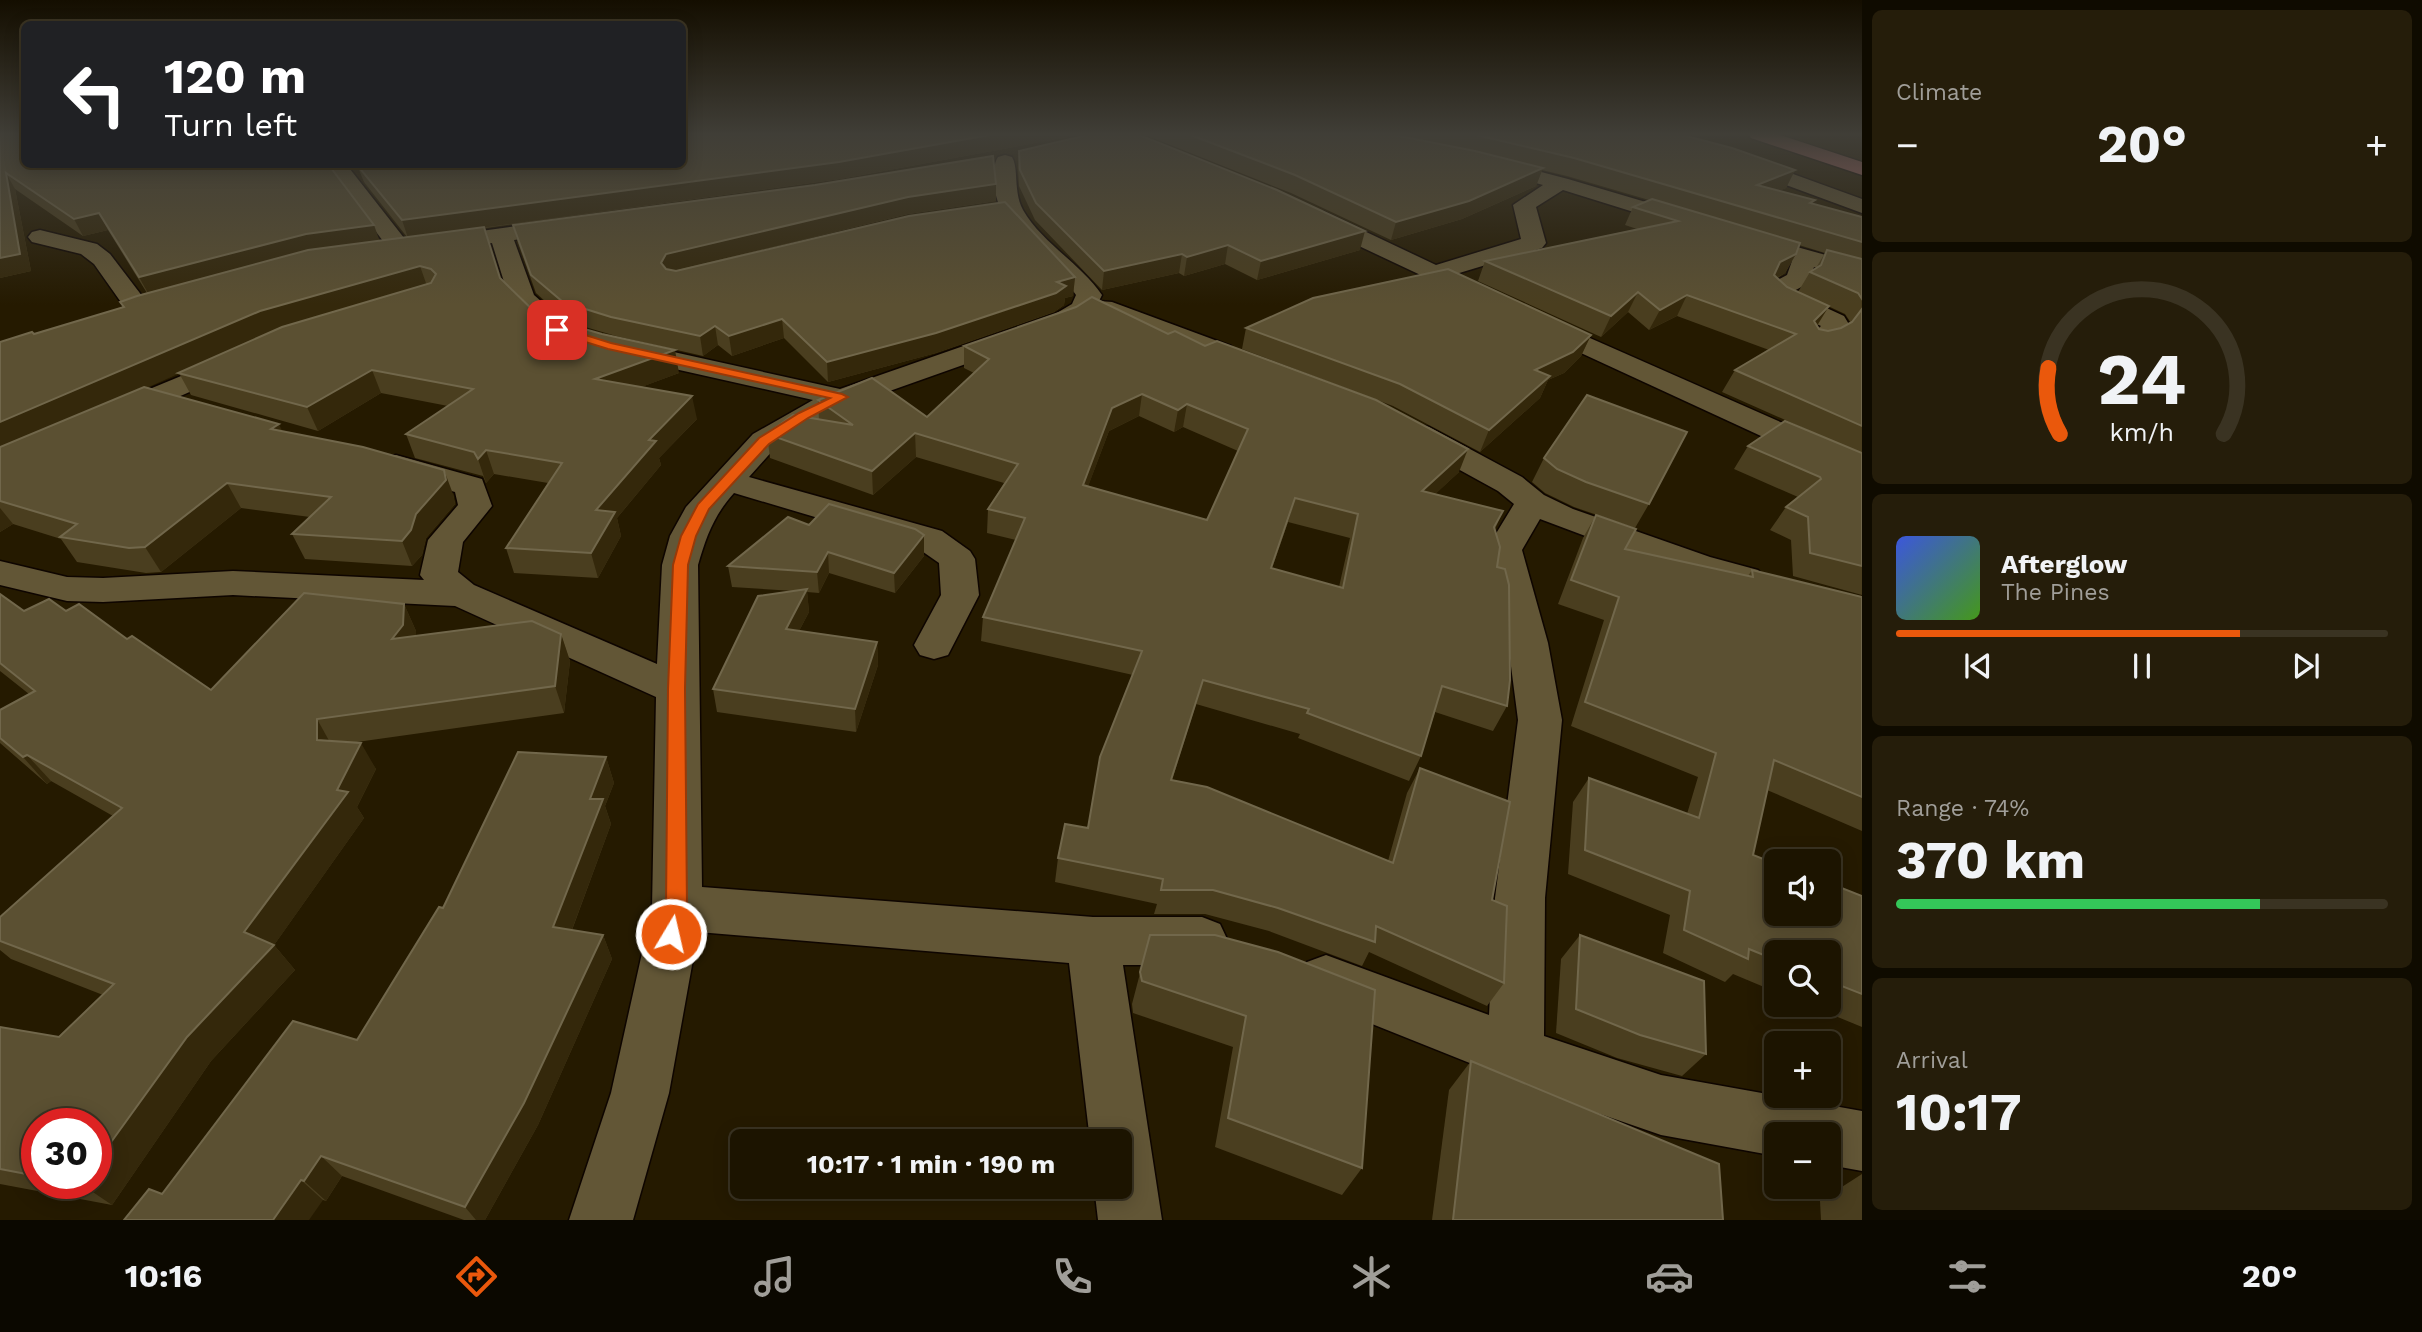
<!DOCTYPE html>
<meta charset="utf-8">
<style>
body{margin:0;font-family:"Work Sans",sans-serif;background:#251d0a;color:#f1f3f6;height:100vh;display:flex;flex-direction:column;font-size:26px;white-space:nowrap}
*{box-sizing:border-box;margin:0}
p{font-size:23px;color:#a09e99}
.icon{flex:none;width:38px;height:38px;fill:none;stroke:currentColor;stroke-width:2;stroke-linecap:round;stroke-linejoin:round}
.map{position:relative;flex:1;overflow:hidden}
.details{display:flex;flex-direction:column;gap:10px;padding:10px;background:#0f0b00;width:560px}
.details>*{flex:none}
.guide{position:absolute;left:21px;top:21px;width:665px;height:147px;border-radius:10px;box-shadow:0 4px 18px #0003,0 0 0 2px #3a3322;background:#202124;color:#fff;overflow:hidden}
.tools{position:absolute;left:1764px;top:849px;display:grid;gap:14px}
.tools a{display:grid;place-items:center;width:77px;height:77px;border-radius:10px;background:#1c1400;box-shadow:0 4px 18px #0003,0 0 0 2px #3a3322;font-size:35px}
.speed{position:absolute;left:21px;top:1108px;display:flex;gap:14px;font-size:35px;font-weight:700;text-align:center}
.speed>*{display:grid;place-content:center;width:91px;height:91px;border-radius:50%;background:#1c1400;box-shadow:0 4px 18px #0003,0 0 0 2px #3a3322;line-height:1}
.speed .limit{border:10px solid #d22;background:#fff;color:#111}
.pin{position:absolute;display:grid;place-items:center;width:60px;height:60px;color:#fff;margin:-30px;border-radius:14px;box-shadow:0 4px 10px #0006}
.me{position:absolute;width:77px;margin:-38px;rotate:9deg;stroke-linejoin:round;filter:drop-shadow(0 0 5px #0008)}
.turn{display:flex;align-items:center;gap:24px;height:147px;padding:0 28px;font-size:32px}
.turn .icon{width:91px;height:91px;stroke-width:2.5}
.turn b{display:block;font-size:49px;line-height:60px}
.big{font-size:52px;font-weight:700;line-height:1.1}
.details .tile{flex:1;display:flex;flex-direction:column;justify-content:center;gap:10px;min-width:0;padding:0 24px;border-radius:10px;background:#251d0a}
.details .dial{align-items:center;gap:0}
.dial svg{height:182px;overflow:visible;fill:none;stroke:#3a3322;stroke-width:7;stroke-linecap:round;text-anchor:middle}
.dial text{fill:#f1f3f6;stroke:none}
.song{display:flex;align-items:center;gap:21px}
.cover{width:84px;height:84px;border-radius:10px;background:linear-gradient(135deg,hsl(230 70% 55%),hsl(100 70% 35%))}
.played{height:7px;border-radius:4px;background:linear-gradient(90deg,#ea580c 70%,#3a3322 70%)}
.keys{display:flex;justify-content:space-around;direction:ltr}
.heat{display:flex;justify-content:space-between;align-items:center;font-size:38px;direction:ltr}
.charge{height:10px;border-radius:5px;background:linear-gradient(90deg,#34c759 74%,#3a3322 0)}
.trip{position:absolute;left:730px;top:1129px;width:402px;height:70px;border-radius:10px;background:#1c1400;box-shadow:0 4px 18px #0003,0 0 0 2px #3a3322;font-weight:700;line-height:70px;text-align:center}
.tabs{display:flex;height:112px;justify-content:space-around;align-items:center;background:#0b0800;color:#a09e99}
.tabs .icon{width:49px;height:49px}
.tabs .on{color:#ea580c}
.tabs b{font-size:32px;color:#f1f3f6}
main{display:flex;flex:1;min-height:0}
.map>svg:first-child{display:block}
</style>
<main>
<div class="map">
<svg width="1862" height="1220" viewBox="0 0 1862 1220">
<rect width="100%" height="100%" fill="#251a00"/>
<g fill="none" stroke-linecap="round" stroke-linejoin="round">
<defs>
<g id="minor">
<polygon points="1656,134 1683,134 1862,199 1862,213 1658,138"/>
<path d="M1005,155l7,2c7,11 1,35 11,53 19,33 57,53 79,85l-3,6 13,1 119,44 4,6 -4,6 -10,2 -10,-2 -118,-46 -20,14 -220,78 -39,18 -39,26 -26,29 193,54 28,20 5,8 4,36 -31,60 -14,4 -14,-4 -6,-10 27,-50 -2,-32 -23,-16 -182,-54c-20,22 -28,44 -36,72l4,322 391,30h109l18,7 8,17 -8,17 -18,7h-79l39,255h-64l-4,-34h26v-45h-30l-21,-178 -371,-31 -29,161 -36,127h-64l42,-127 41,-185 4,-211 -201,-91 -222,-11 -130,7 -36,-1 -67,-16v-24l67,16 36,1 130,-7 191,9 -4,-5 8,-35 30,-35 -3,-13 -70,-20 -5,-7 5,-7 11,-3 86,24 10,27 -29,36 -5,30 16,13 183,79 5,-99 8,-29 16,-29 67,-73 60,-34 -205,-46 -61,-18 -38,-38 -17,-55 -55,8 -8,-2 -4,-5 4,-5 8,-2 131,-18 8,2 3,5 -3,5 -62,9 20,55 33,29 48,15 225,50 215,-75 17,-10 4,-9 -5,-7c-28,-32 -78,-63 -77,-110 0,-8 0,-15 4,-21z"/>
<polygon points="1488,158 1568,179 1693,216 1696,221 1693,226 1685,228 1563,190 1536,207 1546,243 1542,248 1456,274 1489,290 1493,295 1489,300 1480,303 1308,222 1305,217 1308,212 1324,212 1436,265 1521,239 1513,205 1543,185 1481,168 1478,164 1481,160"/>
<polygon points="325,164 346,164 408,243 412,248 408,253 392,253"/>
<polygon points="40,230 97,244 110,254 152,309 148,315 139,317 130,315 94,264 81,254 32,242 28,237 32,232"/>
<path d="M1746,233l116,32v15l-48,-13 -7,17 -15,8 52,24 6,10c-10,15 -24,26 -42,22l-4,-6 17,-16 -45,-21 -11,-11 5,-10 17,-9 5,-14 -54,-16 -4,-5 4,-5z"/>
<polygon points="1540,316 1862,458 1862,480 1850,477 1531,330 1527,324 1531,318"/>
<polygon points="232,355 242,357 246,363 242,369 128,419 117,422 106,419 102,413 106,407"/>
<polygon points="1418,425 1429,427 1522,477 1544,495 1573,509 1710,557 1758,570 1764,578 1758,586 1745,590 1684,573 1540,519 1522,550 1548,643 1562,720 1545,898 1544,1036 1661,1075 1862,1111 1862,1171 1829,1165 1829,1134 1776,1134 1776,1156 1661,1135 1580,1107 1307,998 1299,980 1307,962 1326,955 1489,1015 1495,898 1518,720 1508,643 1486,550 1514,504 1498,491 1407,441 1402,434 1407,427"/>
</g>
<polygon id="motorway" points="1749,134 1777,134 1862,162 1862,175 1751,138"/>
</defs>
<use href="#minor" stroke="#0e0500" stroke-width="3"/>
<use href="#motorway" stroke="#0e0500" stroke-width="3"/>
<use href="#minor" fill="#625636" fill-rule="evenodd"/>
<use href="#motorway" fill="#ba7075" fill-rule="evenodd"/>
</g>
<g fill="#4a3e1f" fill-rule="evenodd">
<polygon points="0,134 380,241 407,237 364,182 357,165 386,167 682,164 682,134 1084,134 840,179 485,228 500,278 539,316 679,373 641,387 697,419 659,458 661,465 617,518 621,536 598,578 514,573 506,548 548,483 494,474 486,483 483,476 415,458 406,434 448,406 381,393 318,431 191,395 179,373 147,387 282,431 453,494 455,504 426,538 422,555 412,566 305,559 292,534 310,517 241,508 161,572 146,573 77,562 61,539 13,524 0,532 0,342 34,334 123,308 120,302 147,293 108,230 83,236 15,189 31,271 0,278"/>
<path d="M1143,134h536l116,36 -9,18 -8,3 35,13 49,13v378l-69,-19 -2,-36 -21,-10 16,-23 12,-10 -64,-28 14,-23 62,-15 -88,-39 13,-22 34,-20 -92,-34 -28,14 -21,-18 -27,25 -123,-56 7,-20 152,-32 -12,-4 8,-18 16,-7 -82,-24 -25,-6 -6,16 -74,33 -71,21 -100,-47zM1799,245l26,8 -9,15 -6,4 -12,20 47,22 6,9 -10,5 -13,3 -9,-2 -2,-3 12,-20 -42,-19 -10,-9 8,-5 11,-19z"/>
<polygon points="1019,151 1360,250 1257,280 1225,264 1184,276 1179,273 1102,290 1035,220 1019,186 1018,167"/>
<polygon points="996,201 908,214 676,271 1075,277 1073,296 1065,298 1064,305 1054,312 936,353 828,382 784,338 732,356 718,345 703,356 616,336 568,322 536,293 518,243 513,225"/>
<polygon points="1246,328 1591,335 1581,356 1564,373 1548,380 1540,398 1480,452 1393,406 1242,349"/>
<path d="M964,346l495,126 -24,22 68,17 -8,18 12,177 -14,25 -58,-19 -14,44 -12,25 -111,-43 2,-4 -104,-30 -24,76 216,81 19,-68 13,-25 72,132 12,83 -17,23 -118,-54 -7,14 -93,-35 -64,-17h-51l3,-10 -102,-22 3,-24 30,-30 45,-153 -152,-34 2,-24 33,-77 -29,-7 1,-24 16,-26 -88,-26 -43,38 -103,-37 -3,-24 52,-14 -1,-20 109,17 47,-44 -10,-5zM1139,416l35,16 9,-5 55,24 -31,69 -119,-34 21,-55zM1288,522l62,16 -11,49 -67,-19z"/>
<polygon points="1544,458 1649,504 1635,528 1574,507 1545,493 1532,482"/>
<polygon points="1596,515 1625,549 1748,576 1752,570 1862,597 1862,831 1767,790 1753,855 1862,896 1862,1027 1806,1004 1829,1004 1829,952 1776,952 1776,992 1733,974 1725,982 1663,953 1670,915 1568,874 1573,802 1589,778 1687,814 1698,777 1571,726 1604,620 1558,604 1583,538"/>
<polygon points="809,525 924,556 895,593 829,573 819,593 807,592 809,612 799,631 877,642 878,665 856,732 717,712 713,689 794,591 732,587 728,566"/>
<path d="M0,594l24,17h42l61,28 84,51 193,-86 12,27v5l145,-2 9,27 -6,52 -207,29 19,27 -19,38 7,11 -90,127 21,25 -84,91 -99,144 -112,-21v-157l59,10 44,-42 -92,-36 -11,-9v-33l113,-101 -62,-35 -4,3 -47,-41v-33l29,-16 -29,-23zM37,1124l59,59h-59z"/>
<polygon points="606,757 614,783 605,806 611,824 572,930 603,935 612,959 538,1125 485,1220 464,1220 342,1176 326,1201 323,1200 162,1194 357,1040 443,908"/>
<polygon points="1150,935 1215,935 1362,1168 1342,1195 1215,1147 1233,1047 1133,1013 1132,1004"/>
<polygon points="1580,935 1706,1054 1682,1076 1617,1058 1556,1033 1561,959"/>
<polygon points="1471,1061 1723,1220 1432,1220 1449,1090"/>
<polygon points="1862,1174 1862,1220 1821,1220 1820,1201"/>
</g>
<g fill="#34280b">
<polygon points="995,134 1084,134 840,179 408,238 402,220"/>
<polygon points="1543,168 1536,186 1462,219 1391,240 1396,222"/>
<polygon points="1795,170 1786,188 1748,203 1757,185"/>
<polygon points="6,173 15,189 31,271 0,278 0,258"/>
<polygon points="996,184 996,201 908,214 669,272 661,263 666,254 908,197"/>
<polygon points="99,213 108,230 83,236 74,219"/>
<polygon points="374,225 380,242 149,295 139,277 306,234"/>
<polygon points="1365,231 1360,250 1257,280 1261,261"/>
<polygon points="1228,245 1225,264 1184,276 1187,257"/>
<polygon points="1182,254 1179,273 1102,290 1104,271"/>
<polygon points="1796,254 1785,273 1769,282 1780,262"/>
<polygon points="420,266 427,286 270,333 0,453 0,422 260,311"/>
<polygon points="1075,277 1073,296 1065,298 1064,305 1054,312 936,353 828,382 827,362 1057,282"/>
<polygon points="1638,292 1628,312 1601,337 1611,316"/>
<polygon points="1687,295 1677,316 1649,330 1660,310"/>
<polygon points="1829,306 1816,327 1814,321"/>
<polygon points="782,319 784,338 732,356 729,336"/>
<polygon points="715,326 718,345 703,356 700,336"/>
<polygon points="1591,335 1581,356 1564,373 1548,380 1540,398 1480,452 1489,430 1535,370"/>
<polygon points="675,350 679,373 601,402 595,379"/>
<polygon points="372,370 381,393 318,431 307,407"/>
<polygon points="1142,394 1139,416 1109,431 1080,508 1083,485 1112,408"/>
<polygon points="692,396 697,419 659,458 661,465 617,518 621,536 598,578 591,553 596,510 649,440"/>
<polygon points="1187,404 1183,427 1174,432 1178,410"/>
<polygon points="279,424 290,448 271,429"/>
<polygon points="915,433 916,457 873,495 872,471"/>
<polygon points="1468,449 1459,472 1413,515 1422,491"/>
<polygon points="486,450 494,474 486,483 478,459"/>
<polygon points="444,470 453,494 455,504 426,538 422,555 412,566 402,541 416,514"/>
<polygon points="227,483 241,508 161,572 145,547"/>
<polygon points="1295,498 1288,522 1264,592 1271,568"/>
<polygon points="0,508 13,524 0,532"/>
<polygon points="924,535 924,556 895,593 894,573"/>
<polygon points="828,552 829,573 819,593 817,572"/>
<polygon points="807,589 809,612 788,652 786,629"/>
<polygon points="404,604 416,631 416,651 392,639"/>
<polygon points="561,634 570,661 564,713 555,686"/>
<polygon points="877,642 878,665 856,732 855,709"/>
<polygon points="1203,680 1196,704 1164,805 1171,780"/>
<polygon points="317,719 332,746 317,740"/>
<polygon points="361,743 376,769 357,807 364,818 272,948 274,945 295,970 211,1061 112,1205 81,1184 82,1183 96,1183 96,1163 244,932 337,790"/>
<polygon points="27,755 51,781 47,784 23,757"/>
<polygon points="606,757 614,783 605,806 611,824 564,951 553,927 590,799"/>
<polygon points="603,935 612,959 538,1125 485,1220 476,1220 465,1207"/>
<polygon points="321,1156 342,1176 326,1201 304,1181"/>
<polygon points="301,1180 323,1200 309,1220 273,1220"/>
</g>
<g fill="#5b5032" stroke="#71674b" stroke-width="2" fill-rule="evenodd">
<polygon points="0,134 24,134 24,164 328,164 374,225 306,234 139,277 99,213 74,219 6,173 20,254 0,258"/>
<polygon points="682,134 995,134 839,162 402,220 357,165 384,164 386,167 399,164 682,164"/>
<polygon points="1092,134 1137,134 1277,190 1365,231 1261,261 1228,245 1187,257 1182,254 1104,271 1036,203 1020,170 1019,151"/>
<polygon points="1188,134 1389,134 1475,151 1543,168 1469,201 1396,222 1295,175"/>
<polygon points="1472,134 1679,134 1732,148 1795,170 1757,185 1815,200 1810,203 1862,217 1862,242 1574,158"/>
<polygon points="993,156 996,184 908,197 666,254 661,263 666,269 676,271 909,216 1005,202 1075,277 1057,282 1066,286 1056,293 936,333 827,362 782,319 729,336 715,326 700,336 611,317 563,302 531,275 513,225 815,185"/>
<polygon points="1652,199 1800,243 1796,254 1780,262 1774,275 1787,287 1829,306 1814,321 1819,329 1828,331 1841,328 1852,322 1862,309 1862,426 1735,370 1796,334 1687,295 1660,310 1638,292 1611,316 1485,261 1678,221 1633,207"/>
<polygon points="484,227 500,278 539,316 602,334 675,350 595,379 692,396 649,440 656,441 596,510 615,512 591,553 506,548 562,463 486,450 478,459 474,452 406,434 473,389 372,370 307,407 178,373 282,327 431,283 436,274 431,269 420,266 260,311 0,422 0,342 32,332 34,334 124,307 120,302 137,296 308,250"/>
<polygon points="1827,250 1862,259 1862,299 1858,293 1810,272 1821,265"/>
<polygon points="1448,269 1591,335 1573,352 1535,370 1550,376 1489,430 1400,384 1246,328 1313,298"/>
<path d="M1092,297l76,37 7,-3 30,15 12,-5 159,59 92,49 -46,42 81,20 -9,16 6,20 -3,20 8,2 4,16 1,95 -3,26 -65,-20 -21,70 -114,-43 2,-4 -106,-29 -32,100 36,7 186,76 27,-95 90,34 -18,98 15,6 -3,77 -128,-57 -1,16 -97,-34 -65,-18h-52l2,-11 -105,-21 7,-34 23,4 12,-71 42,-106 -159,-34 42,-99 -37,-9 30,-45 -103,-31 -43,38 -105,-37 26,-19 60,10 -35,-25 54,-22 55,39 62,-58 -25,-13 112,-39zM1142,394l36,16 9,-6 61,25 -41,91 -124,-35 29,-77zM1295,498l63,16 -15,74 -72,-20z"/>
<polygon points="144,387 279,424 271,429 363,447 444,470 446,480 416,514 411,530 402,541 292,534 331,497 227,483 145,547 129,548 60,537 77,524 0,501 0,447"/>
<polygon points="1587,395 1687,432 1649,504 1586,482 1557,469 1544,458"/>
<polygon points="1785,421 1862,453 1862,566 1810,553 1808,517 1786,507 1821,479 1820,477 1748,446"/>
<polygon points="829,504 915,529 924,535 894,573 828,552 817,572 728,566 788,517 809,525"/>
<polygon points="1596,515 1636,529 1625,549 1753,577 1752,570 1862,597 1862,797 1774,760 1753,855 1776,864 1776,914 1829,914 1829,883 1862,896 1862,994 1829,981 1829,952 1776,952 1776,960 1749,949 1748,959 1684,930 1690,891 1585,850 1589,778 1699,818 1716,753 1585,702 1619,597 1571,580"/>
<polygon points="807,589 786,629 877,642 855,709 713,689 758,596"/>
<polygon points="304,593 404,604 403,625 392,639 532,621 561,634 555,686 317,719 317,740 361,743 337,790 348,792 244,932 274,945 187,1037 96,1163 96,1124 37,1124 37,1176 0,1169 0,1027 59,1037 114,984 0,941 0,917 122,808 27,755 23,757 0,738 0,710 35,691 0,663 0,594 24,611 49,599 66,611 79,604 127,639 132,636 211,690"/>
<polygon points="518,752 606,757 590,799 603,799 553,927 603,935 524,1103 465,1207 321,1156 304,1181 301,1180 273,1220 124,1220 149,1189 162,1194 293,1021 357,1040 439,907 443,908"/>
<polygon points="1150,935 1215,935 1278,952 1375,990 1362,1168 1228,1118 1246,1016 1142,981 1140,972"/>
<polygon points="1580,935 1704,981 1706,1054 1640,1035 1576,1009"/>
<polygon points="1471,1061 1719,1164 1723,1220 1453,1220"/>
</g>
<linearGradient id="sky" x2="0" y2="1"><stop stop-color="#140e00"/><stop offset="0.44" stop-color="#403e37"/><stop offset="1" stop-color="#403e37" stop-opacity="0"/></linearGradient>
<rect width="1862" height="305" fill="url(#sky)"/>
<polygon fill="#ea580c" stroke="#983908" stroke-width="2" points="557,326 611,343 842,394 848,397 808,418 769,444 709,509 696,536 688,565 685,689 687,908 679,941 671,944 664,941 661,934 666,908 668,689 673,565 681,536 698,504 759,438 799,413 830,398 608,349 553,332 553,327"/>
</svg>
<div class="tools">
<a><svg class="icon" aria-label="sound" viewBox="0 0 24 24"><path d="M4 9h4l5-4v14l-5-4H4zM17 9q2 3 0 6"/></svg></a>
<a><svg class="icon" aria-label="search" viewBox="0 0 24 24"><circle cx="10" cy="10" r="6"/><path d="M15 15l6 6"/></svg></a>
<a>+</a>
<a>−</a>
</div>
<div class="speed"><div class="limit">30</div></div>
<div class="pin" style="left:557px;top:330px;background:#d93025"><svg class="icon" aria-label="arrive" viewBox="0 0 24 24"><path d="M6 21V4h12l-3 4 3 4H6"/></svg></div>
<svg class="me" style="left:671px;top:934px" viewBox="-20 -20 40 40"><circle r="17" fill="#ea580c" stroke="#fff" stroke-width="3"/><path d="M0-11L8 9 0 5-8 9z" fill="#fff"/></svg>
<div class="trip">10:17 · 1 min · 190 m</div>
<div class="guide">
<div class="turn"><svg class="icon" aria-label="left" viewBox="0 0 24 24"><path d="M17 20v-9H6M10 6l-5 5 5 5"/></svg><div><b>120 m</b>Turn left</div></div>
</div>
</div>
<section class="details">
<div class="tile"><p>Climate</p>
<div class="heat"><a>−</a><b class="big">20°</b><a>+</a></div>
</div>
<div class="tile dial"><svg viewBox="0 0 100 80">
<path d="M14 69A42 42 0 1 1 86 69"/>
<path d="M14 69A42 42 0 0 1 9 40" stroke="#ea580c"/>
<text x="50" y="56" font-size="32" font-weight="700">24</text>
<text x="50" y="72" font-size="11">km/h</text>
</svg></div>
<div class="tile">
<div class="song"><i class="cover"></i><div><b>Afterglow</b><p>The Pines</p></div></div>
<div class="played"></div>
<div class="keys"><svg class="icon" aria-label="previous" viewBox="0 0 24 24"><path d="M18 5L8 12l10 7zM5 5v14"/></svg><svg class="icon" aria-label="pause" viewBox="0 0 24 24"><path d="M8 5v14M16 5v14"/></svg><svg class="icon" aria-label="next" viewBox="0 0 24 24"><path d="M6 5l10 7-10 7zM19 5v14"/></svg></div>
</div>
<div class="tile"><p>Range · 74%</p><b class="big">370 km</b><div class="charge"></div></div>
<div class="tile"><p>Arrival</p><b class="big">10:17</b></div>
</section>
</main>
<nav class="tabs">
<b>10:16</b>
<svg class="icon on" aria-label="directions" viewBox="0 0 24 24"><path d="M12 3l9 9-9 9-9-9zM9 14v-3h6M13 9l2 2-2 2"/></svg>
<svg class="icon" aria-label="music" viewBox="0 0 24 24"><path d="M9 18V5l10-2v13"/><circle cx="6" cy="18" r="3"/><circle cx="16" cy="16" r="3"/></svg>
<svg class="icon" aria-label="phone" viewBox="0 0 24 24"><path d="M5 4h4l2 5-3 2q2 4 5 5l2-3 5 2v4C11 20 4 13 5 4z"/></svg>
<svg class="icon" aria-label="climate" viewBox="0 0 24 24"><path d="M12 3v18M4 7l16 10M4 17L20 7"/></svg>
<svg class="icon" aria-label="car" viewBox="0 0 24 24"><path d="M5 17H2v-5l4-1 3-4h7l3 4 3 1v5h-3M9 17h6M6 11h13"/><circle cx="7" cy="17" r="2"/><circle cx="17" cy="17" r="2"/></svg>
<svg class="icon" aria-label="filters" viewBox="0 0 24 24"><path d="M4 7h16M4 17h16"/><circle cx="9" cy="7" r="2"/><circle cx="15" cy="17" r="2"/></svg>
<b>20°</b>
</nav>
